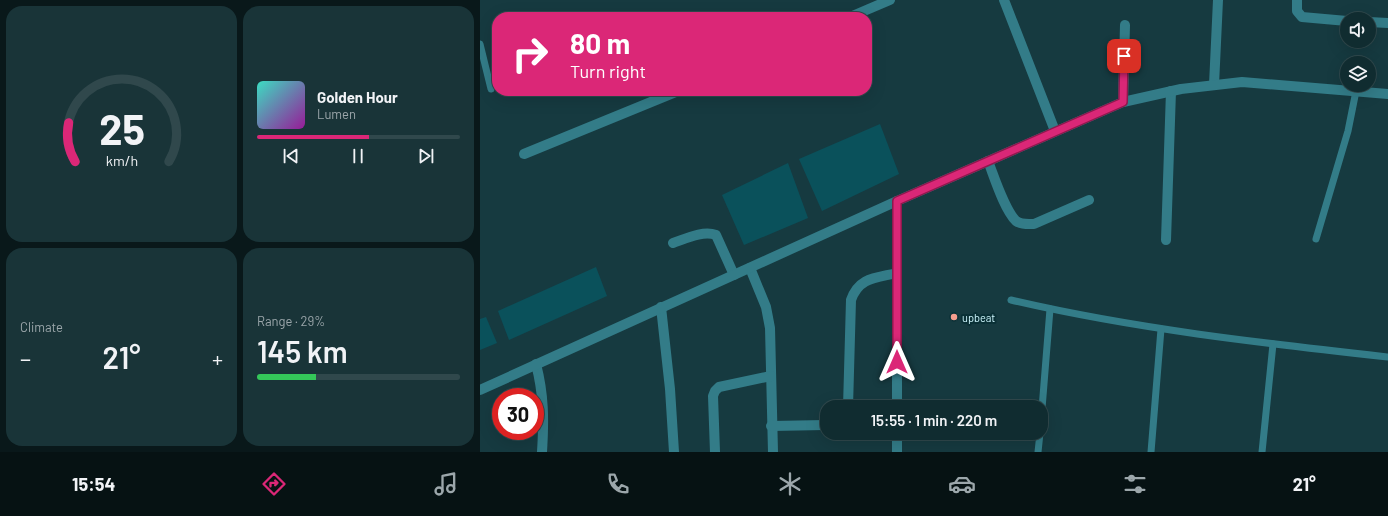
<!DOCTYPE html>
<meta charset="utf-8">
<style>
body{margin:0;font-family:Barlow,sans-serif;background:#193438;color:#f1f3f6;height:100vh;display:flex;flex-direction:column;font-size:15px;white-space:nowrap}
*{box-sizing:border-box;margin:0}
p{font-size:13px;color:#9ca7ab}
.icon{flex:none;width:22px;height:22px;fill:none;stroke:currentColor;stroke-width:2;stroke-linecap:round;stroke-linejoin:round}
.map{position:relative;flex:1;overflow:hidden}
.sheet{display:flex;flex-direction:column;gap:6px;padding:6px;background:#09181a;width:480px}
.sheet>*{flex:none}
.hud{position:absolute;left:12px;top:12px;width:380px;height:84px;border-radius:16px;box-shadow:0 4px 16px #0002,0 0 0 1px #30484c;background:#db2777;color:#fff;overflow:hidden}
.fabs{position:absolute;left:860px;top:12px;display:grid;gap:8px}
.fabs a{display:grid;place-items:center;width:36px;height:36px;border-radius:50%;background:#102c30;box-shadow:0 4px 16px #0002,0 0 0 1px #30484c;font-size:20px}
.speed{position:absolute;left:12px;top:388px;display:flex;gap:8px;font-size:20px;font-weight:700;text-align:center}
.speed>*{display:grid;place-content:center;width:52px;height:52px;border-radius:50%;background:#102c30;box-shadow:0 4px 16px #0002,0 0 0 1px #30484c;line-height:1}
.speed .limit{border:6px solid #d22;background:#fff;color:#111}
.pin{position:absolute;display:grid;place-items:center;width:34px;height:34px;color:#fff;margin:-17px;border-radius:8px;box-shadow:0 2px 6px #0006}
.me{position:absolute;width:44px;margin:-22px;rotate:0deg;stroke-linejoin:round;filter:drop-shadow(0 0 3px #0008)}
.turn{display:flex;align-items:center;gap:14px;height:84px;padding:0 12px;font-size:18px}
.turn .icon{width:52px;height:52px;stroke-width:2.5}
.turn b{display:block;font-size:28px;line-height:34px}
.big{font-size:30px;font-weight:600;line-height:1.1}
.sheet .card{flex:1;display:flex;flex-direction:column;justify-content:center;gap:6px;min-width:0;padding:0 14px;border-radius:16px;background:#193438}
.sheet .dial{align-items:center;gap:0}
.dial svg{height:104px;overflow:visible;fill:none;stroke:#30484c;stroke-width:7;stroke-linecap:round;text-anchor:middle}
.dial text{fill:#f1f3f6;stroke:none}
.song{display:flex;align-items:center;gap:12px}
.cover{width:48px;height:48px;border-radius:6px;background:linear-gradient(135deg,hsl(170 70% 55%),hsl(300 70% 35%))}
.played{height:4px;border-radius:2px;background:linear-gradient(90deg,#db2777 55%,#30484c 55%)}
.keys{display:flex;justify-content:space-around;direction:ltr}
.heat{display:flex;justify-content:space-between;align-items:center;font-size:22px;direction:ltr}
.charge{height:6px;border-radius:3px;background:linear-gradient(90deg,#34c759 29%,#30484c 0)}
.sheet .tiles{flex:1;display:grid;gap:6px;grid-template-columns:repeat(2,1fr)}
.trip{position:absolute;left:340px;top:400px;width:228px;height:40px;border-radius:16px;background:#102c30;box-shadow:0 4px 16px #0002,0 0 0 1px #30484c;font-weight:600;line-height:40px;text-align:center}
.menu{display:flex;height:64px;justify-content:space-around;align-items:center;background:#061213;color:#9ca7ab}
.menu .icon{width:28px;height:28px}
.menu .on{color:#db2777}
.menu b{font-size:18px;color:#f1f3f6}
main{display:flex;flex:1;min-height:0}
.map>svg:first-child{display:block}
</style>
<main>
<section class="sheet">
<div class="tiles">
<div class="card dial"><svg viewBox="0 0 100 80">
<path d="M14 69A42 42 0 1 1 86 69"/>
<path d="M14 69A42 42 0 0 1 9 39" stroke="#db2777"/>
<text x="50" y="56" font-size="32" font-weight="700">25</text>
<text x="50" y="72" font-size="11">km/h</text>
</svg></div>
<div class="card">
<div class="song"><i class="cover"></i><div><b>Golden Hour</b><p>Lumen</p></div></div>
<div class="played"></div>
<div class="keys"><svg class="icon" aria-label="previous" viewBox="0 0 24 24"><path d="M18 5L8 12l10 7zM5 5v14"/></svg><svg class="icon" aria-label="pause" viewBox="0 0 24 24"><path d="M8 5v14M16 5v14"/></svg><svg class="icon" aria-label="next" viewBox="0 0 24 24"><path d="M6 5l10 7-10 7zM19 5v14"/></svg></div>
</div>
<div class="card"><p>Climate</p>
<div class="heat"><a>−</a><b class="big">21°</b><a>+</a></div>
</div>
<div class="card"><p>Range · 29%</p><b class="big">145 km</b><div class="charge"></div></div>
</div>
</section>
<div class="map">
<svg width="908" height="452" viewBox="0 0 908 452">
<rect width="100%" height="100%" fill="#163a40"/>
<g fill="#0a515b">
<polygon points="400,124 419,174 342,211 319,159"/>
<polygon points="308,163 328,218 264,245 242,195"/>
<polygon points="116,267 127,296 29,340 18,311"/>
<polygon points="6,317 17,343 0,350 0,319"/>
</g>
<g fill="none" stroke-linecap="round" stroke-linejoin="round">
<g stroke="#337c88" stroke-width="7">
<polyline points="0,44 11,89"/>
<polyline points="836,239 868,131 876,91"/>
<path d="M531,300c124,29 251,43 377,57"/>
<polyline points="561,421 570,309"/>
<polyline points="558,452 560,433"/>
<polyline points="671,452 681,329"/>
<polyline points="782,452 793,344"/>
</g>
<g stroke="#337c88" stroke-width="10">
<polyline points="524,0 575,131"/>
<polyline points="817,0 817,11 822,17 867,21"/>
<polyline points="370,17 410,0"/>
<polyline points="889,22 908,23"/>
<polyline points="734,85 738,0"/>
<polyline points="643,102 645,25"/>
<polyline points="44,154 198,91"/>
<path d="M508,161c6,15 16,48 28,60 5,4 12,3 18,3l55,-24"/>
<polyline points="417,201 417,407"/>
<polyline points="686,240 691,91"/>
<path d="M193,243c12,-4 30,-13 43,-8l18,40"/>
<polyline points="270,268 286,307 290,328 293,452"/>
<polyline points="181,307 190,389 194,452"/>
<path d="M56,364c8,31 8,56 6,88"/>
<polyline points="0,390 417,201 643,102 701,89 762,82 908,94"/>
<path d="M368,407l3,-107c8,-23 25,-22 46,-27"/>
<polyline points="291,426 345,425"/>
<polyline points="417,433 417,452"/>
<polyline points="235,452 233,396 235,391 239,387 291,376"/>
</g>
</g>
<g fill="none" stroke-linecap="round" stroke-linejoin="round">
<defs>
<polyline id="route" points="417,362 417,201 643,102 644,56"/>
</defs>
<use href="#route" stroke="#8e194d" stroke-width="10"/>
<use href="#route" stroke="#db2777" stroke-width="7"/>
</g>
<circle fill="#f59d8e" stroke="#0a3036" stroke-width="1.5" cx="474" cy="317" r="4"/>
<g text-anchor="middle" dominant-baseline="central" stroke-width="4" stroke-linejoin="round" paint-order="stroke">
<g font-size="11" fill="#cff7fe" stroke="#0a3036" text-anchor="start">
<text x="482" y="317">upbeat</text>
</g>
</g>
</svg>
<div class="fabs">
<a><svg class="icon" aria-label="sound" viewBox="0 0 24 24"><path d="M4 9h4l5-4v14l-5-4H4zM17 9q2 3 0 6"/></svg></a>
<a><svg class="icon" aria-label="layers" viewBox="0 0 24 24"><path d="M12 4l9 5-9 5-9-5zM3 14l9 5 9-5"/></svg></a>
</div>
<div class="speed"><div class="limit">30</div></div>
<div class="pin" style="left:644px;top:56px;background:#d93025"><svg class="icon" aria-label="arrive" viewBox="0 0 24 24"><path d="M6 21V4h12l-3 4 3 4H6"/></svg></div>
<svg class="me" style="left:417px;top:362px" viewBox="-20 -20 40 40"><path d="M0-17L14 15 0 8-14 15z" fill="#db2777" stroke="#fff" stroke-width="4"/></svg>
<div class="trip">15:55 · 1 min · 220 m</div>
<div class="hud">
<div class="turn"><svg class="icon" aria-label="right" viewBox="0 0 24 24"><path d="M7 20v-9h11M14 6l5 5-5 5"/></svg><div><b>80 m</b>Turn right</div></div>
</div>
</div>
</main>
<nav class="menu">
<b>15:54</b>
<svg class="icon on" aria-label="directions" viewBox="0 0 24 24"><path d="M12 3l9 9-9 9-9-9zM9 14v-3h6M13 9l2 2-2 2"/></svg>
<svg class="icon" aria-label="music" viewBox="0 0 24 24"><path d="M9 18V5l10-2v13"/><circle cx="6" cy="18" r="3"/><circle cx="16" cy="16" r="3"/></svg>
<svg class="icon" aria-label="phone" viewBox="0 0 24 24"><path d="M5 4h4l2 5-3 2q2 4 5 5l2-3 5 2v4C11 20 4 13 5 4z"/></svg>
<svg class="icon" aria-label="climate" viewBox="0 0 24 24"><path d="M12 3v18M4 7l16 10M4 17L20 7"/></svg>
<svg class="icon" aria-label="car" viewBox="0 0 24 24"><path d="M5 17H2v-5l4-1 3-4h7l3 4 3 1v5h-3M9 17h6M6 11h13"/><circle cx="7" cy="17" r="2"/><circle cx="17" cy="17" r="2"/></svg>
<svg class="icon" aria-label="filters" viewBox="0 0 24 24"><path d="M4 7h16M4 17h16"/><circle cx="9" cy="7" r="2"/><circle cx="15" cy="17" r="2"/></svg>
<b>21°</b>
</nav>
